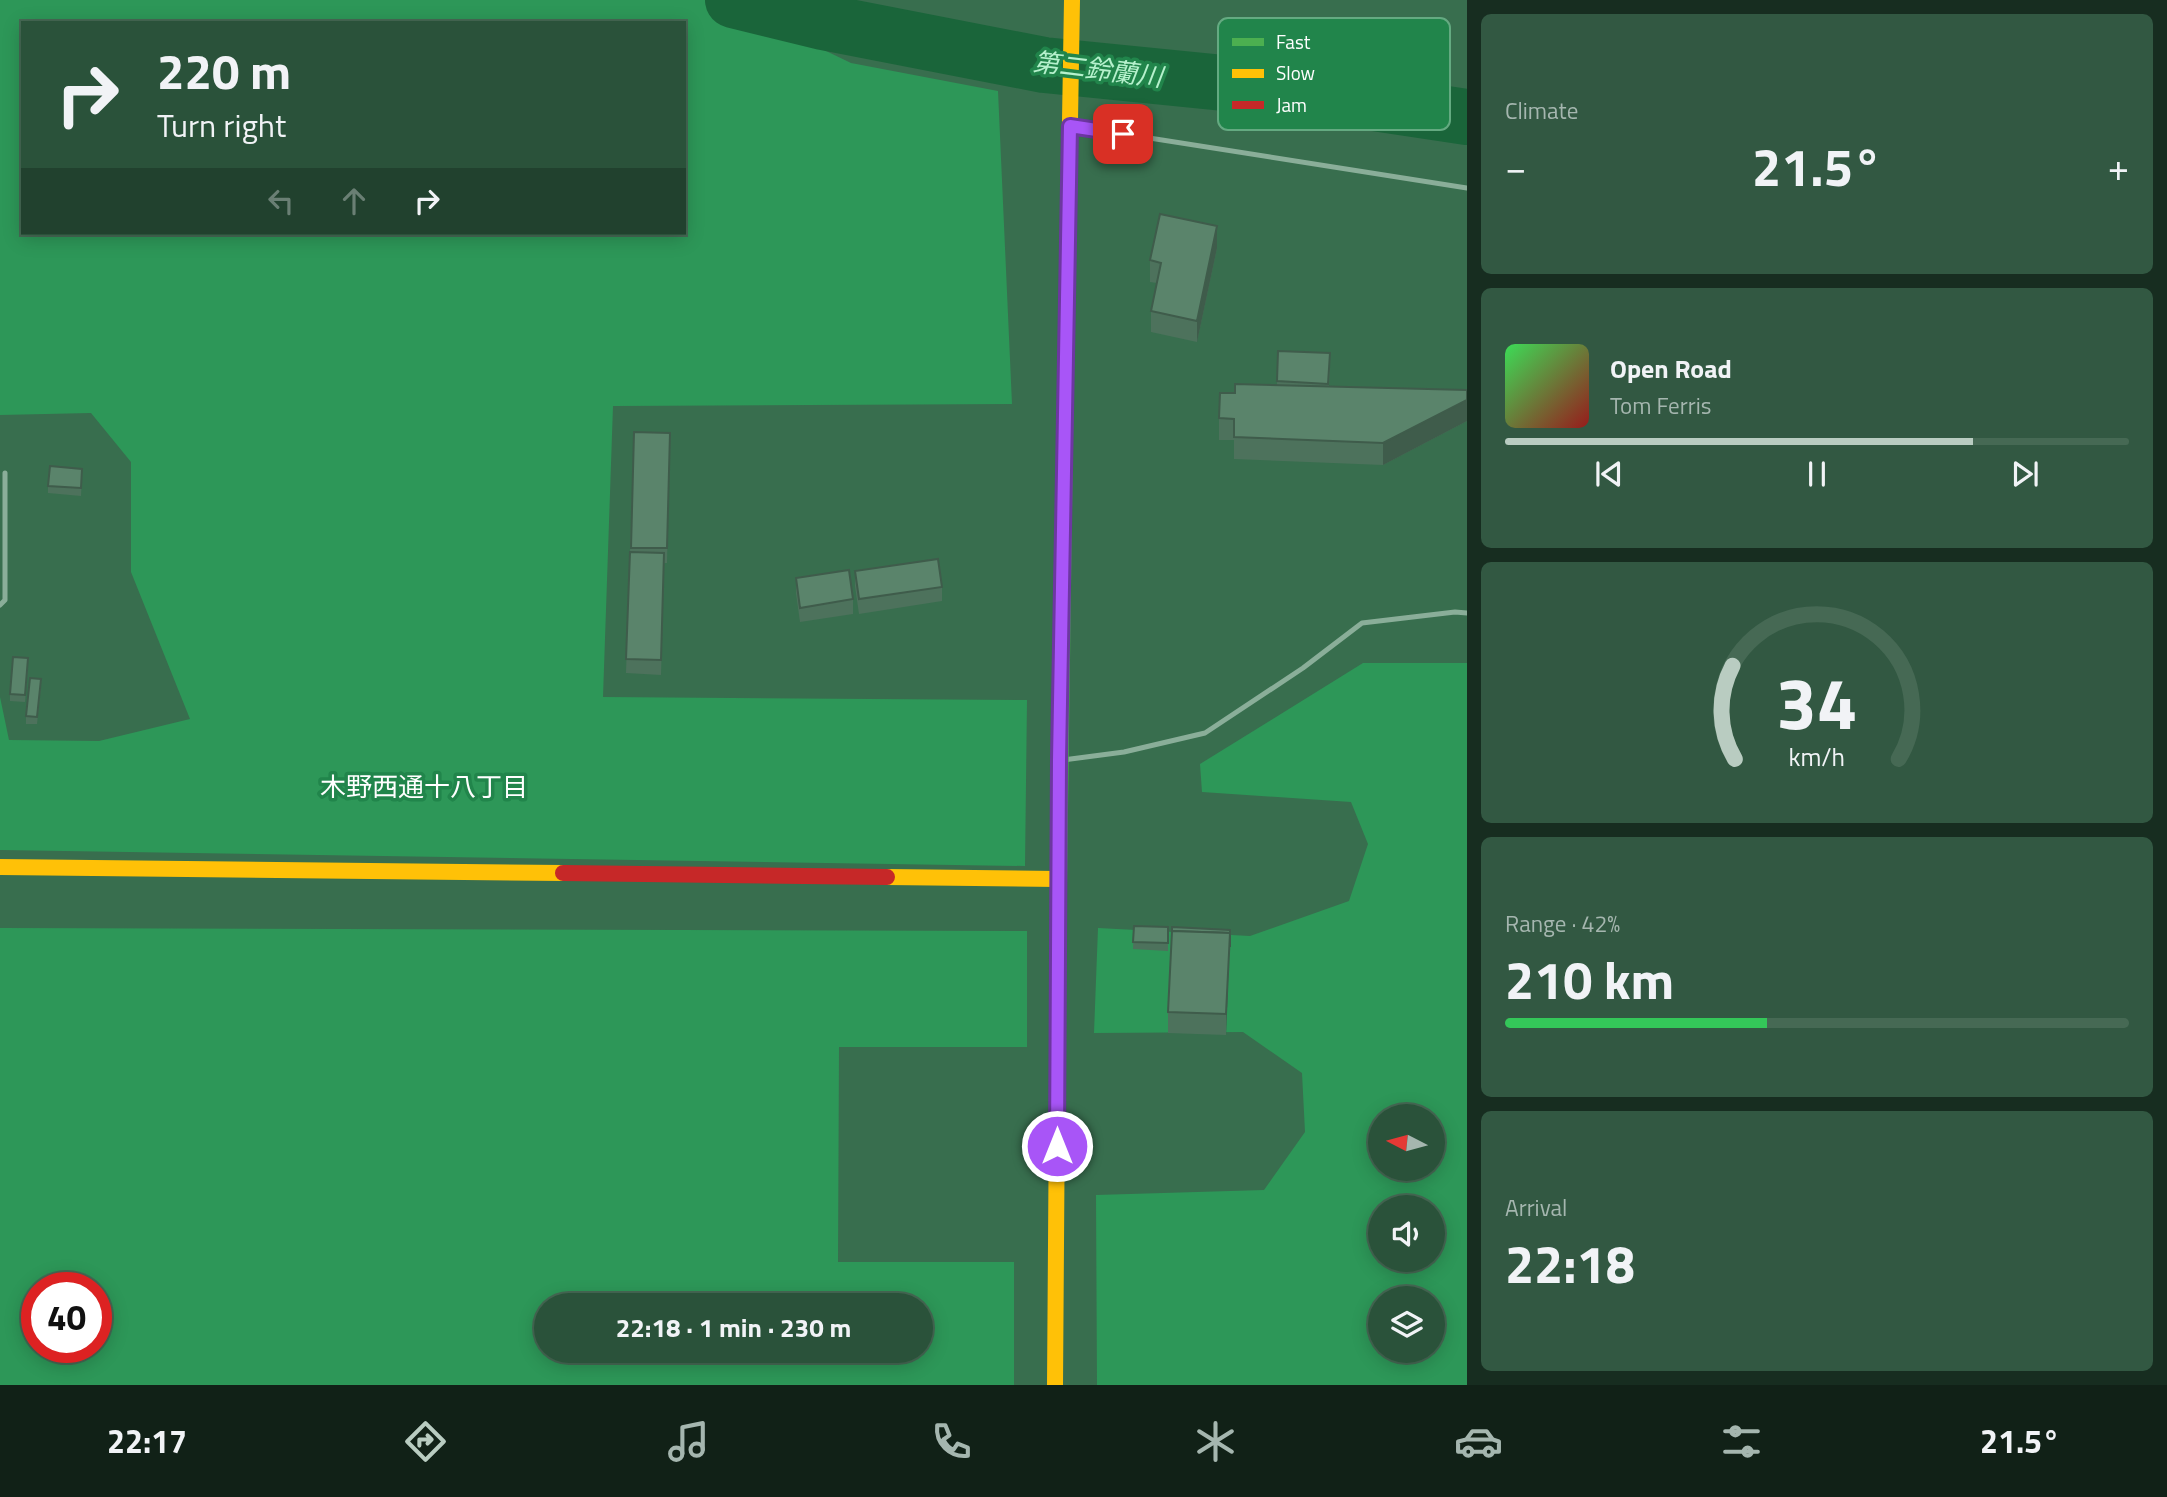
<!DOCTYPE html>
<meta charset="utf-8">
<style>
body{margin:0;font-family:"Titillium Web","Noto Sans JP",sans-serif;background:#325842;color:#f1f3f6;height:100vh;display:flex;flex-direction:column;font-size:26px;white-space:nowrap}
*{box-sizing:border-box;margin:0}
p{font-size:23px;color:#a5b6af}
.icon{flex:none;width:38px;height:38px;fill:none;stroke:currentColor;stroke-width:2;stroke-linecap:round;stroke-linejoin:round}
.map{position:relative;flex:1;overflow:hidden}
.details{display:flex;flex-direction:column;gap:14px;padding:14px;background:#172d20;width:700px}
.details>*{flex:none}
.guide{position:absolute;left:21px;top:21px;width:665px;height:214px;border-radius:0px;box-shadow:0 4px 18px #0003,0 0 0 2px #466954;background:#2a523a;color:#f1f3f6;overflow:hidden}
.needle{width:46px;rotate:276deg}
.fabs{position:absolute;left:1368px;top:1104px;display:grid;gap:14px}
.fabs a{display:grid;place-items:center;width:77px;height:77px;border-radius:50%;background:#2a523a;box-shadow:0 4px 18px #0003,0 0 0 2px #466954;font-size:35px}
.speed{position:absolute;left:21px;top:1272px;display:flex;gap:14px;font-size:35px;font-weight:700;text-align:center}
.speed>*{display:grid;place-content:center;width:91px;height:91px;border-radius:50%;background:#2a523a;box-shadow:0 4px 18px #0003,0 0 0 2px #466954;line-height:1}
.speed .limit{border:10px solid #d22;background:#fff;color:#111}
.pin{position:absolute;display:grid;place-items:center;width:60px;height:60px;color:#fff;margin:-30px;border-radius:14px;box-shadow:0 4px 10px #0006}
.me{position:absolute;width:77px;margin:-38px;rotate:0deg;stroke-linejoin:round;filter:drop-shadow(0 0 5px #0008)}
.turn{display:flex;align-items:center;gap:24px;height:147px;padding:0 21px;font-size:32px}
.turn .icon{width:91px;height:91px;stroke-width:2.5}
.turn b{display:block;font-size:49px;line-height:60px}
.lanes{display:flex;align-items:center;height:66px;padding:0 21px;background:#0003;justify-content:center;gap:35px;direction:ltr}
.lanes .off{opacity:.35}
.big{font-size:52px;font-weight:700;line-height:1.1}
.details .tile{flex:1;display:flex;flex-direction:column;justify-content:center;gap:10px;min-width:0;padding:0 24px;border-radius:10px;background:#325842}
.details .dial{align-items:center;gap:0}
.dial svg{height:182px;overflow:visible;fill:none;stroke:#466954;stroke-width:7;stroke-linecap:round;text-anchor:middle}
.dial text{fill:#f1f3f6;stroke:none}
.song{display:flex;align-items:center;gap:21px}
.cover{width:84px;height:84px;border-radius:10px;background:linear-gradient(135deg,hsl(130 70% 55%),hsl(0 70% 35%))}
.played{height:7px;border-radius:4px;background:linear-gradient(90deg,#b9ccc1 75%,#466954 75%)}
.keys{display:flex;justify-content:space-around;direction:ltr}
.heat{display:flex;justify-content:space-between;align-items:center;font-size:38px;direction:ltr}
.charge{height:10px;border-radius:5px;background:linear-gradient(90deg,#34c759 42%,#466954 0)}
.trip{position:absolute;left:534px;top:1293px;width:399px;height:70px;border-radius:35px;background:#2a523a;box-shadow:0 4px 18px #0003,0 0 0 2px #466954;font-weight:700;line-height:70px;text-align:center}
.tab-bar{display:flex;height:112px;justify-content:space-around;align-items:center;background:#112117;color:#a5b6af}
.tab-bar .icon{width:49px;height:49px}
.tab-bar .active{color:#b9ccc1}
.tab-bar b{font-size:32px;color:#f1f3f6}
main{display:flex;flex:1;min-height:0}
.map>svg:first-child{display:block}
</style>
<main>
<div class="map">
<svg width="1467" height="1385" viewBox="0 0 1467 1385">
<rect width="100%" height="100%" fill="#386e4e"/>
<g fill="#2d9758" fill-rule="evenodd">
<path d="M0,0h720l131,63 147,28 14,313 -399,2 -10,291 424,3 -2,166 -1025,-16v-153l9,43 90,1 91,-22 -59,-147v-110l-40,-49 -91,2zM23,23h661v210h-661z"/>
<path d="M1363,663h104v722h-370l-1,-190 168,-5 41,-58 -3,-59 -59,-41 -149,1 4,-105 152,8 99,-35 19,-57 -17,-42 -149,-10 -2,-28zM1381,1116h52v53h-52zM1381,1208h52v52h-52zM1381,1298h52v53h-52z"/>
<path d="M0,928l1027,3v116h-188l-1,215h176v123h-1014zM37,1288h59v60h-59zM546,1306h374v45h-374z"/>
</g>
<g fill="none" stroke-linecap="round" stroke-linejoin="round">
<polyline stroke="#1a653a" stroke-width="56" points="733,0 823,22 1044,65 1273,88 1467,117"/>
<g stroke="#8aae99" stroke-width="5">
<polyline points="1073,126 1467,188"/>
<polyline points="0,605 5,600 5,473"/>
<polyline points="1063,760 1124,752 1205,733 1303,668 1362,623 1455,612 1467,613"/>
</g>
<polyline stroke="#4caf50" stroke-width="16" points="1058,961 1066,362"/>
<g stroke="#ffc107" stroke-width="16">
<polyline points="1066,362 1072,0"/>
<polyline points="0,867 563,873"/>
<polyline points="887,877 1058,879"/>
<polyline points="1055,1385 1058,961"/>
</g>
<polyline stroke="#c62828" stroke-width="16" points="563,873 887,877"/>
</g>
<g fill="#4d725c">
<polygon points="1217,248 1197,342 1151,332 1151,311 1157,283 1150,282 1150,260"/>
<polygon points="1278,351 1330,368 1329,386 1467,390 1467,421 1383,465 1234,459 1234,440 1219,440 1219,418 1235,393 1277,385"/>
<polygon points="634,432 670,433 667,563 664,563 661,675 626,673"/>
<polygon points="82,477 81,496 48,493 48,486"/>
<polygon points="855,571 942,587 942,601 859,614 855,586"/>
<polygon points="796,578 853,599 853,614 800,622 796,593"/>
<polygon points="28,666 25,702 10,701 10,694"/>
<polygon points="41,686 37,724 26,724 26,716"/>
<polygon points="1134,926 1168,927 1168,951 1133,949"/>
<polygon points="1230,930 1226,1035 1168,1033 1168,1012"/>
</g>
<g fill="#3f5c4b">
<polygon points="1217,226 1217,248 1197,342 1197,321"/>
<polygon points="1467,400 1467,421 1383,465 1383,443"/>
<polygon points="1230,930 1226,1035 1226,1014"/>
</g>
<g fill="#5a846b" stroke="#3f5c4b" stroke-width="2">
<polygon points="1160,214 1217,226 1197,321 1151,311 1161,263 1150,260"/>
<polygon points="1278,351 1330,353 1328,384 1277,381"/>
<polygon points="1235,384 1467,390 1467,400 1383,443 1234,437 1234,419 1219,418 1220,393 1235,393"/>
<polygon points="634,432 670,433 667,548 631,548"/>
<polygon points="50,466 82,469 81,488 48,486"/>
<polygon points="630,552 664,553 661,660 626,659"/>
<polygon points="938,559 942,587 859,599 855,571"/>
<polygon points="849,570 853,599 800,608 796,578"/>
<polygon points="13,657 28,658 25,695 10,694"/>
<polygon points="30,678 41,679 37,717 26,716"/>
<polygon points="1134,926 1168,927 1168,943 1133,942"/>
<polygon points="1172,927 1230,930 1230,947 1230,933 1172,931"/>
<polygon points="1172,931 1230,933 1226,1014 1168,1012"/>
</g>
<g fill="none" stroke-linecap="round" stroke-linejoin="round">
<defs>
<polyline id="route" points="1057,1146 1059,760 1070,126 1123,134"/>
</defs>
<use href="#route" stroke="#6d37a1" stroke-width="18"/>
<use href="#route" stroke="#a855f7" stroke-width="12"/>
</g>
<g text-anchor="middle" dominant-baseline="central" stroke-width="7" stroke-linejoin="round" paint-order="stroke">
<g font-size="26" font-style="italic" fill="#b6f1cd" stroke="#21854b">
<text transform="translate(1098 69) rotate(7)">第二鈴蘭川</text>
</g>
<g font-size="26" fill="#fff" stroke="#21854b">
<text x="424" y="786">木野西通十八丁目</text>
</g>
</g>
<rect x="1218" y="18" width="232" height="112" rx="10" fill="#21854b" stroke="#64aa81" stroke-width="2"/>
<rect x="1232" y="38" width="32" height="8" fill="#4caf50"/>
<rect x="1232" y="69" width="32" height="9" fill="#ffc107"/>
<rect x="1232" y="101" width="32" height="8" fill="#c62828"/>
<g font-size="19" fill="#fff">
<text x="1276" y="49">Fast</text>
<text x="1276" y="80">Slow</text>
<text x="1276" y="112">Jam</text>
</g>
</svg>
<div class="fabs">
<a><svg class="needle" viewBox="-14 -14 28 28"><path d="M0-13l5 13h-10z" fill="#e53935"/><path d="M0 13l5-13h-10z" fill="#a5b6af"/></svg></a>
<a><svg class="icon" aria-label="sound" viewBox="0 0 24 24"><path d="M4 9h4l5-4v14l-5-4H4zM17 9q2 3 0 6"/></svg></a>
<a><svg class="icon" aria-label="layers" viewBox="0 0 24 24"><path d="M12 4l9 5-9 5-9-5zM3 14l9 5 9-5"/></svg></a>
</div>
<div class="speed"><div class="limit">40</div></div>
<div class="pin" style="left:1123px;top:134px;background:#d93025"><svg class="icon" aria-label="arrive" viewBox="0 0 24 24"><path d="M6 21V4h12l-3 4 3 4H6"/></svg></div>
<svg class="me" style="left:1057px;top:1146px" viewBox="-20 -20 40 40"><circle r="17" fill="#a855f7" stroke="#fff" stroke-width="3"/><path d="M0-11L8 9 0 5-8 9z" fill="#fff"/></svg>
<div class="trip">22:18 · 1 min · 230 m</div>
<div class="guide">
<div class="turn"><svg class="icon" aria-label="right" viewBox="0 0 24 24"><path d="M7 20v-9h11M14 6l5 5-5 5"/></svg><div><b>220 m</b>Turn right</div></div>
<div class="lanes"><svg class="icon off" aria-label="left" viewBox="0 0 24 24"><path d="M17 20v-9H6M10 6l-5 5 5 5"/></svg><svg class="icon off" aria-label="ahead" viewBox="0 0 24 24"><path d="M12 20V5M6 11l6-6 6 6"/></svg><svg class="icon" aria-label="right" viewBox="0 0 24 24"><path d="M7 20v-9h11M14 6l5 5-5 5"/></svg></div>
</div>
</div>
<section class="details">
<div class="tile"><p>Climate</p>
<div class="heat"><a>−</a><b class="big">21.5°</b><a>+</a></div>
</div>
<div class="tile">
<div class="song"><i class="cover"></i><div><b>Open Road</b><p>Tom Ferris</p></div></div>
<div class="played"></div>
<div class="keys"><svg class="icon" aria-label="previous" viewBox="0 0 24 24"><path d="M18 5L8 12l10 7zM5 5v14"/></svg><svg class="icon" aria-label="pause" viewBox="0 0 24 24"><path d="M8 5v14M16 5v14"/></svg><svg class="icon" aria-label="next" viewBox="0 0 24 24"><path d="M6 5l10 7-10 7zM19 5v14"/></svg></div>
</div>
<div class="tile dial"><svg viewBox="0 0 100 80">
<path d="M14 69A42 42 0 1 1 86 69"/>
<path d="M14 69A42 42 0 0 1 13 28" stroke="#b9ccc1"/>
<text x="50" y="56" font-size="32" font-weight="700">34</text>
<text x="50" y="72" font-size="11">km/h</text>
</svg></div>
<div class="tile"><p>Range · 42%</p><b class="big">210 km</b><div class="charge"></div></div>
<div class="tile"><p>Arrival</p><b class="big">22:18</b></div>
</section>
</main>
<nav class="tab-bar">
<b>22:17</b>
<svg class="icon active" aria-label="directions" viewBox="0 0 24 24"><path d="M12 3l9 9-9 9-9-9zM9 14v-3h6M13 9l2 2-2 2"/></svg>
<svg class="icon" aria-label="music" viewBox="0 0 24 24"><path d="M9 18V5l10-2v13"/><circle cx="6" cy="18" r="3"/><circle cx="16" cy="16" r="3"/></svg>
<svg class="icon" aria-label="phone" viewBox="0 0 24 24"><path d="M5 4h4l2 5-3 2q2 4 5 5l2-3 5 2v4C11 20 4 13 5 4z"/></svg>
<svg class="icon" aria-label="climate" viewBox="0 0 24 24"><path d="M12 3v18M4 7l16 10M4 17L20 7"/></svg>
<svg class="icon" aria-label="car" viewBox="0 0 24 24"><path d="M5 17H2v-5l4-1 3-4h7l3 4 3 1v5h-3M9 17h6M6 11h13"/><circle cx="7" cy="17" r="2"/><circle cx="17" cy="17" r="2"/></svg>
<svg class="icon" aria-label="filters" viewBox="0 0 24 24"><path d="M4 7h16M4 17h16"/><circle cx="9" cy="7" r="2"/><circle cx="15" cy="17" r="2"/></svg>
<b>21.5°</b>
</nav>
